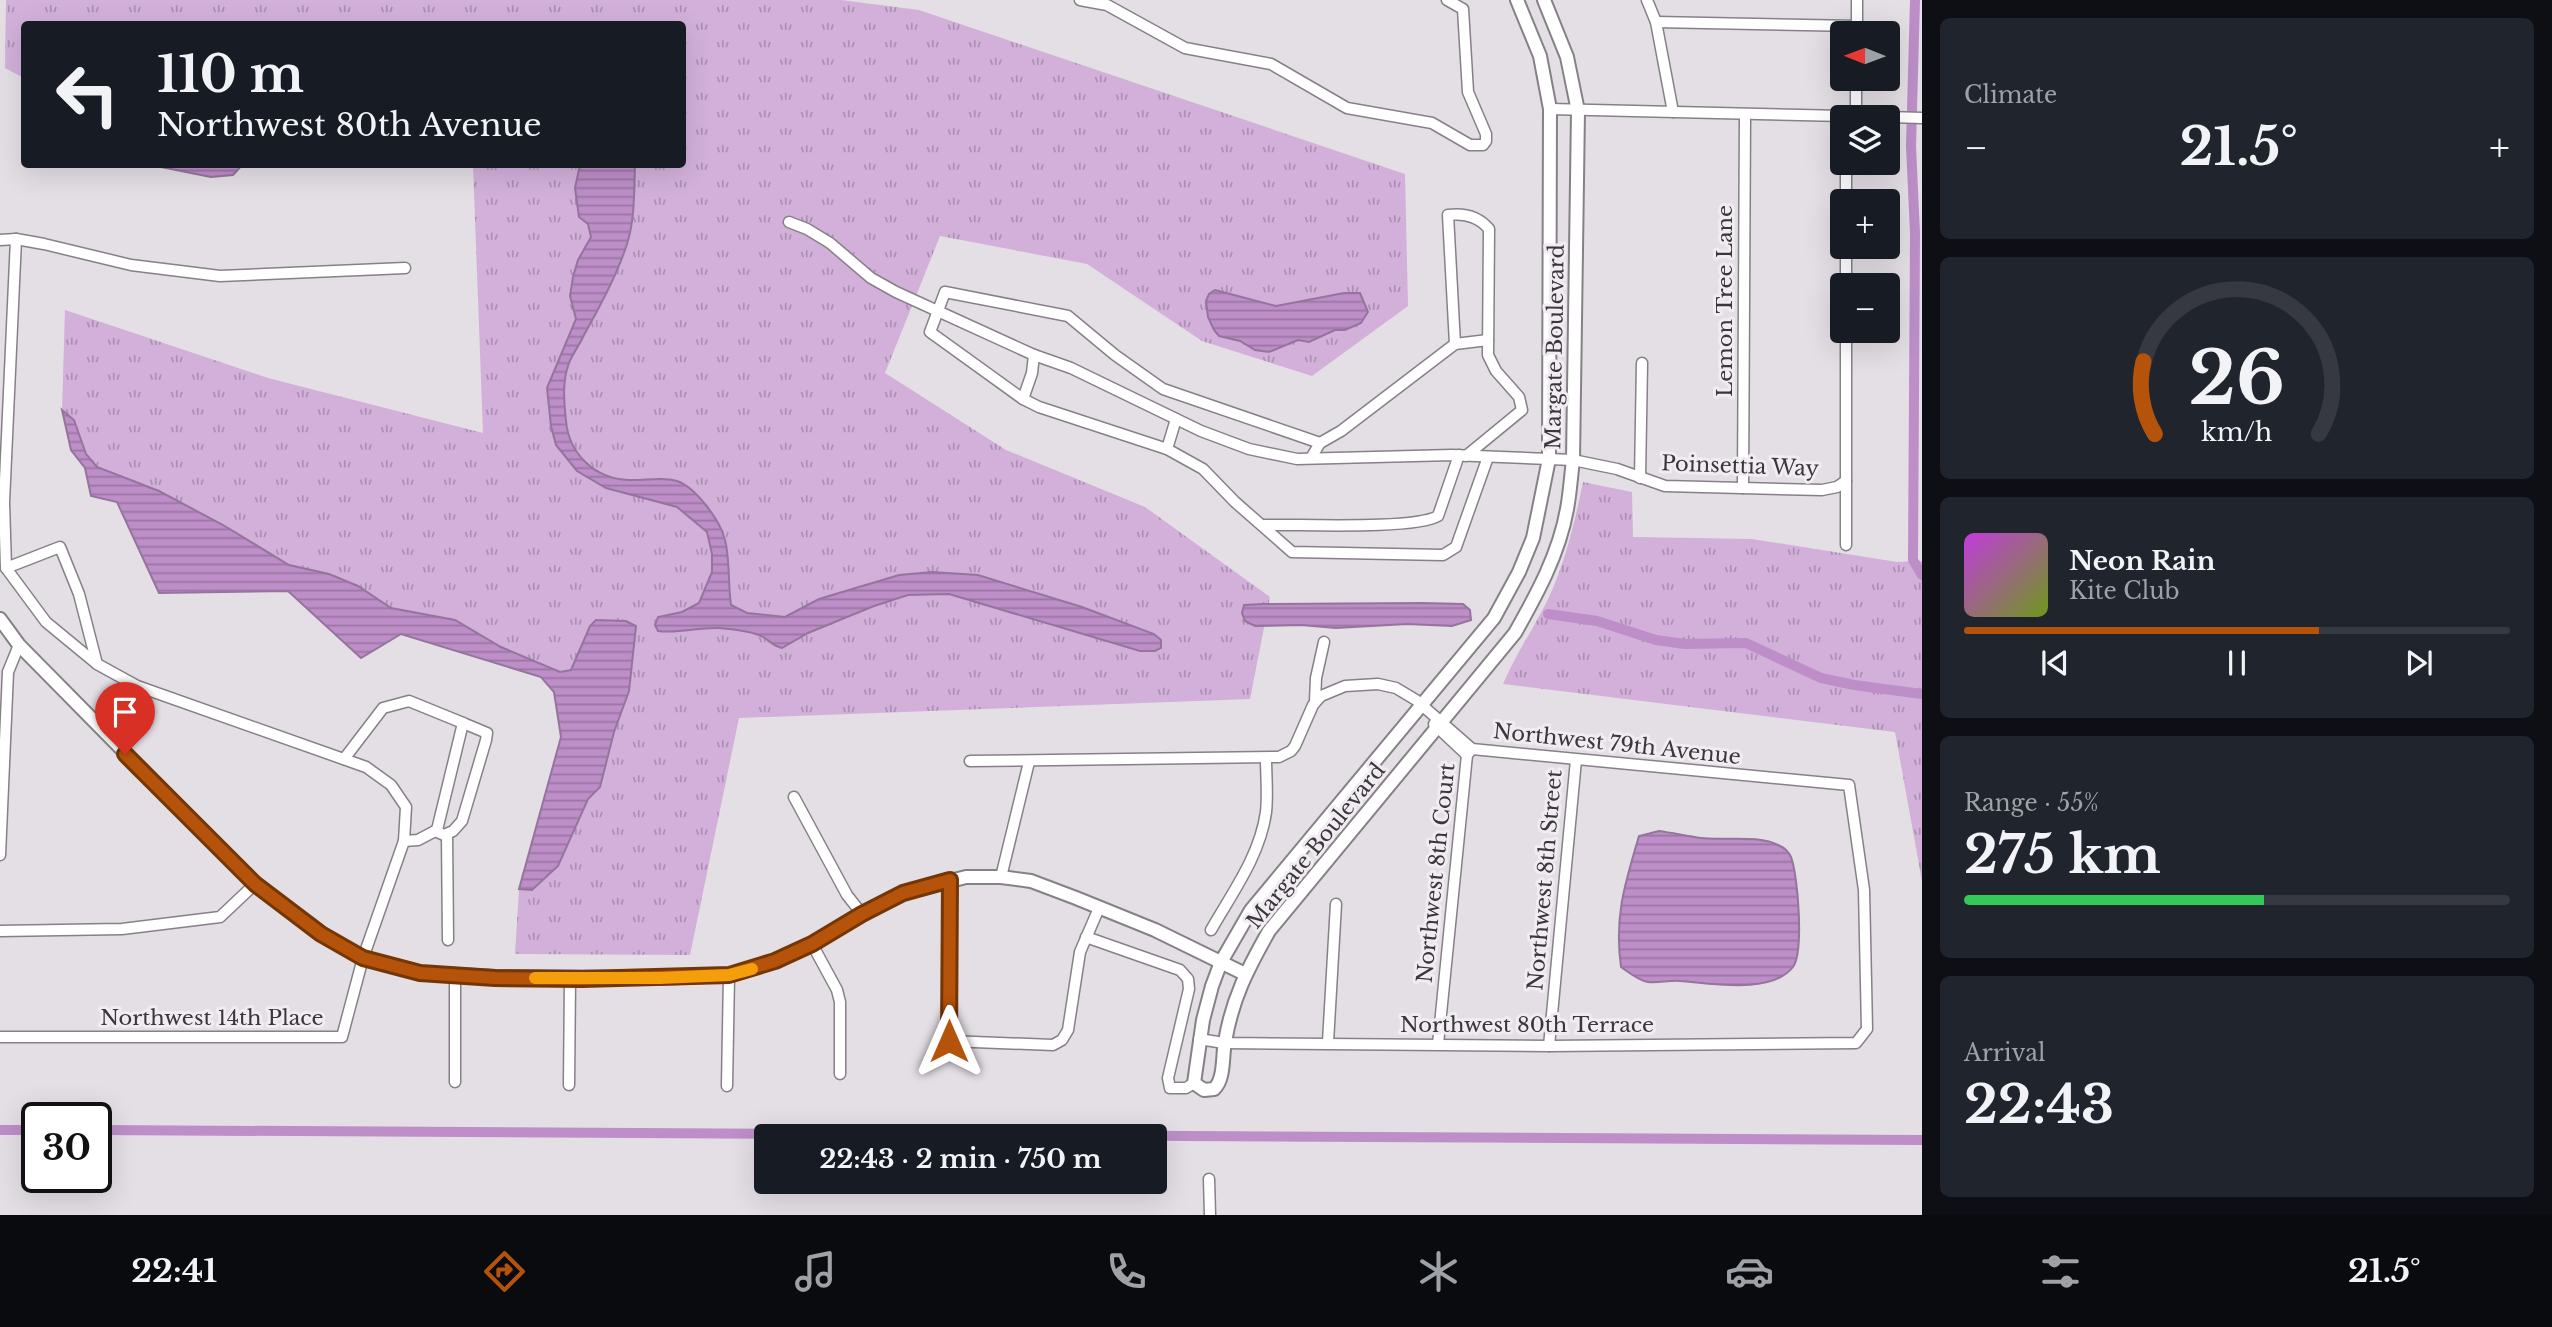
<!DOCTYPE html>
<meta charset="utf-8">
<style>
body{margin:0;font-family:"Libre Baskerville",serif;background:#20242c;color:#f1f3f6;height:100vh;display:flex;flex-direction:column;font-size:26px;white-space:nowrap}
*{box-sizing:border-box;margin:0}
p{font-size:23px;color:#9ea1a6}
.icon{flex:none;width:38px;height:38px;fill:none;stroke:currentColor;stroke-width:2;stroke-linecap:round;stroke-linejoin:round}
.map{position:relative;flex:1;overflow:hidden}
.panel{display:flex;flex-direction:column;gap:18px;padding:18px;background:#0d0f14;width:630px}
.panel>*{flex:none}
.hud{position:absolute;left:21px;top:21px;width:665px;height:147px;border-radius:7px;box-shadow:0 7px 28px #0002;background:#171b24;color:#f1f3f6;overflow:hidden}
.needle{width:46px;rotate:271deg}
.controls{position:absolute;left:1830px;top:21px;display:grid;gap:14px}
.controls a{display:grid;place-items:center;width:70px;height:70px;border-radius:7px;background:#171b24;box-shadow:0 7px 28px #0002;font-size:35px}
.speed{position:absolute;left:21px;top:1102px;display:flex;gap:14px;font-size:35px;font-weight:700;text-align:center}
.speed>*{display:grid;place-content:center;width:91px;height:91px;border-radius:50%;background:#171b24;box-shadow:0 7px 28px #0002;line-height:1}
.speed .limit{border:4px solid #111;border-radius:10px;background:#fff;color:#111}
.pin{position:absolute;display:grid;place-items:center;width:60px;height:60px;color:#fff;margin:-72px -30px;border-radius:50% 50% 50% 0;rotate:-45deg;box-shadow:0 0 7px #0007}
.pin .icon{rotate:45deg}
.me{position:absolute;width:77px;margin:-38px;rotate:0deg;stroke-linejoin:round;filter:drop-shadow(0 0 5px #0008)}
.turn{display:flex;align-items:center;gap:24px;height:147px;padding:0 21px;font-size:32px}
.turn .icon{width:91px;height:91px;stroke-width:2.5}
.turn b{display:block;font-size:49px;line-height:60px}
.big{font-size:52px;font-weight:800;line-height:1.1}
.panel .widget{flex:1;display:flex;flex-direction:column;justify-content:center;gap:10px;min-width:0;padding:0 24px;border-radius:10px;background:#20242c}
.panel .dial{align-items:center;gap:0}
.dial svg{height:182px;overflow:visible;fill:none;stroke:#363941;stroke-width:7;stroke-linecap:round;text-anchor:middle}
.dial text{fill:#f1f3f6;stroke:none}
.song{display:flex;align-items:center;gap:21px}
.cover{width:84px;height:84px;border-radius:10px;background:linear-gradient(135deg,hsl(290 70% 55%),hsl(80 70% 35%))}
.played{height:7px;border-radius:4px;background:linear-gradient(90deg,#b45309 65%,#363941 65%)}
.keys{display:flex;justify-content:space-around;direction:ltr}
.heat{display:flex;justify-content:space-between;align-items:center;font-size:38px;direction:ltr}
.charge{height:10px;border-radius:5px;background:linear-gradient(90deg,#34c759 55%,#363941 0)}
.trip{position:absolute;left:754px;top:1124px;width:413px;height:70px;border-radius:7px;background:#171b24;box-shadow:0 7px 28px #0002;font-weight:800;line-height:70px;text-align:center}
.tabs{display:flex;height:112px;justify-content:space-around;align-items:center;background:#090b0e;color:#9ea1a6}
.tabs .icon{width:49px;height:49px}
.tabs .active{color:#b45309}
.tabs b{font-size:32px;color:#f1f3f6}
main{display:flex;flex:1;min-height:0}
.map>svg:first-child{display:block}
</style>
<main>
<div class="map">
<svg width="1922" height="1215" viewBox="0 0 1922 1215">
<defs>
<pattern id="grass-tufts" width="24" height="20" patternUnits="userSpaceOnUse" patternTransform="scale(1.75)"><rect width="24" height="20" fill="#d2b0da"/><path d="M3 7l-1-3M5 7V3M7 7l1-3M15 17l-1-3M17 17v-4M19 17l1-3" fill="none" stroke="#ab90b2"/></pattern>
<pattern id="water-rules" width="6" height="5" patternUnits="userSpaceOnUse" patternTransform="scale(1.75)"><rect width="6" height="5" fill="#bd8ec8"/><path d="M0 2.5h6" fill="none" stroke="#9b75a3"/></pattern>
</defs>
<rect width="100%" height="100%" fill="#e4dee5"/>
<g fill="url(#grass-tufts)">
<polygon points="6,0 841,0 919,10 1405,174 1408,306 1312,376 1202,341 1087,264 940,236 885,373 1006,450 1145,507 1270,597 1250,699 739,718 690,955 515,954 519,889 561,737 554,692 541,677 401,634 361,658 288,591 159,593 117,502 91,496 85,468 71,450 62,410 65,310 268,378 483,433 473,165 682,164 682,24 24,24 24,78 5,68"/>
<path d="M1583,482l49,10 1,45 119,2 145,23 25,-1v320l-27,-149 -392,-48c13,-31 32,-57 46,-87 17,-37 26,-76 34,-115z"/>
</g>
<g fill="url(#water-rules)" stroke="#95749d" stroke-width="2">
<polygon points="151,165 242,164 242,165 233,175 211,177"/>
<path d="M580,165h55c-1,26 0,54 -8,79 -10,31 -27,62 -43,91 -4,9 -11,18 -15,28 -7,18 -5,39 -3,58 3,33 29,58 63,59 15,1 33,-4 48,1 18,6 42,38 47,56 6,15 4,49 7,68l16,8 38,4 34,-18 80,-24 33,-3 46,3 104,32 72,27 7,6v8l-6,3h-15l-191,-57 -41,1 -34,11 -66,27 -26,15c-9,-2 -12,-7 -19,-11 -11,-6 -31,-8 -44,-9 -21,-1 -40,6 -61,3l-3,-6 3,-8 24,-5 17,-9 13,-31v-18l-5,-22 -30,-25 -71,-19 -29,-17 -21,-26 -5,-19 -4,-38 29,-69 -6,-23 3,-19 5,-17 13,-23 -3,-13 -9,-7 -4,-29z"/>
<polygon points="1215,290 1276,306 1344,293 1360,293 1368,312 1361,323 1345,330 1335,330 1309,342 1298,340 1269,352 1255,350 1240,341 1219,336 1214,330 1208,317 1206,301 1209,294"/>
<polygon points="62,410 74,420 86,454 97,467 159,491 223,525 289,565 329,574 358,586 391,608 455,620 501,647 560,672 571,670 590,626 596,620 626,621 636,626 629,691 614,732 600,787 588,799 558,866 532,890 519,889 561,737 554,692 541,677 401,634 361,658 288,591 159,593 117,502 91,496 85,468 71,450"/>
<polygon points="1422,603 1463,604 1470,610 1471,620 1452,626 1407,624 1336,628 1301,625 1255,626 1245,621 1242,613 1244,605 1263,604"/>
<path d="M1659,831c14,2 28,5 42,7 24,3 57,-4 79,8 5,2 9,7 11,11 7,18 13,95 2,110 -22,28 -83,16 -113,14 -10,-1 -21,2 -32,1 -9,-1 -20,-10 -27,-15 -7,-50 4,-84 18,-131z"/>
</g>
<g fill="none" stroke-linecap="round" stroke-linejoin="round">
<g stroke="#bd8ec8" stroke-width="10">
<polyline points="1915,0 1911,146 1915,233 1913,560 1922,575"/>
<polyline points="1548,614 1597,621 1656,640 1685,644 1746,643 1821,678 1854,685 1922,694"/>
<polyline points="0,1130 37,1130"/>
<polyline points="96,1130 1922,1140"/>
</g>
<defs>
<g id="minor">
<polyline points="1080,0 1107,5 1185,48 1271,64 1347,108 1432,123 1470,145 1483,145 1486,141 1486,134 1468,92 1463,9 1447,0"/>
<polyline points="1647,0 1656,22 1673,112"/>
<polyline points="1656,22 1857,26"/>
<polyline points="1857,33 1857,0"/>
<polyline points="1550,109 1888,117"/>
<polyline points="1856,116 1856,79"/>
<polyline points="1888,117 1922,118"/>
<polyline points="1846,201 1846,163"/>
<polyline points="789,222 807,229 830,243 871,278 896,292 1034,355 1071,368 1201,431 1249,449 1297,459 1452,455 1573,460 1617,469 1665,486 1822,490 1837,487 1846,481"/>
<polyline points="0,240 16,239 44,244 131,265 220,276 405,268"/>
<polyline points="1846,285 1846,247"/>
<polyline points="1846,331 1846,545"/>
<path d="M1455,344l-7,-129c16,-2 31,2 41,14l-1,126 8,16 23,26 3,13 -56,46"/>
<polyline points="1023,399 1032,373 1034,355"/>
<polyline points="1320,443 1163,389 1115,355 1068,316 945,292 930,332 1023,399 1039,407 1167,449 1203,469 1235,502 1292,552 1443,555 1456,547 1488,457"/>
<polyline points="1167,449 1176,419"/>
<polyline points="1311,458 1320,443 1341,431 1455,344 1488,340"/>
<polyline points="1640,478 1642,363"/>
<polyline points="1743,488 1745,115"/>
<path d="M1262,525c34,-1 152,5 176,-9l21,-61"/>
<polyline points="6,568 60,547 79,594 97,664"/>
<polyline points="1315,701 1316,678 1324,642"/>
<polyline points="1434,724 1467,755"/>
<polyline points="344,759 383,708 409,701 463,723 437,830 418,840 404,841"/>
<polyline points="970,761 1279,757 1291,751 1295,746 1313,705 1321,696 1345,686 1378,684 1396,688 1416,700 1472,749 1849,785 1864,890 1867,1029 1856,1043 1549,1046 1224,1043 1199,1039"/>
<polyline points="794,797 847,895 862,914"/>
<polyline points="435,831 444,835 453,831 462,821 486,740 487,733 463,723"/>
<polyline points="447,834 448,940"/>
<polyline points="0,855 8,672 19,645"/>
<polyline points="1001,877 1029,762"/>
<polyline points="950,880 949,1041 1053,1045 1062,1040 1068,1030 1080,952 1099,908"/>
<path d="M1211,930c21,-37 49,-74 55,-118 2,-17 0,-36 0,-54"/>
<polyline points="0,931 122,929 220,917 255,884"/>
<polyline points="1086,937 1180,970 1188,979 1189,989 1168,1078 1170,1088 1186,1088 1194,1083"/>
<polyline points="812,944 837,990 840,1002 840,1074"/>
<polyline points="455,975 455,1082"/>
<polyline points="0,1037 342,1037 363,958 404,841 406,807 391,785 366,767 137,686 97,664 46,622 6,568 4,502 16,239"/>
<polyline points="1328,1042 1336,904"/>
<polyline points="1438,1044 1467,755 1472,749"/>
<polyline points="1549,1046 1576,760"/>
<polyline points="569,1085 570,979"/>
<polyline points="727,1086 729,975"/>
<polyline points="1209,1179 1210,1215"/>
</g>
<g id="tertiary">
<path d="M1517,0l23,56 10,53 -1,350 -16,79 -14,34 -25,46 -243,292 -30,52 -9,24 -9,34 -9,63 10,7 10,-1c11,-10 8,-33 11,-47 7,-43 23,-74 44,-111l246,-298c22,-39 44,-79 52,-124 3,-16 4,-33 6,-49l5,-349 -11,-54 -23,-57"/>
<polyline points="0,619 19,645 255,884 321,934 363,958 420,973 495,977 660,978 729,975 775,961 815,942 862,914 903,893 966,877 1001,877 1031,881 1076,898 1155,930 1245,974"/>
</g>
</defs>
<use href="#minor" stroke="#868187" stroke-width="13"/>
<use href="#tertiary" stroke="#868187" stroke-width="16"/>
<use href="#minor" stroke="#fff" stroke-width="10"/>
<use href="#tertiary" stroke="#fff" stroke-width="12"/>
</g>
<g fill="none" stroke-linecap="round" stroke-linejoin="round">
<defs>
<polyline id="route" points="125,754 255,884 321,934 363,958 420,973 495,978 582,979 729,975 775,961 812,944 862,914 903,893 950,880 949,1041"/>
</defs>
<use href="#route" stroke="#753606" stroke-width="18"/>
<use href="#route" stroke="#b45309" stroke-width="12"/>
<polyline stroke="#f59e0b" stroke-width="12" points="535,978 660,978 729,975 752,969"/>
</g>
<g text-anchor="middle" dominant-baseline="central" stroke-width="6" stroke-linejoin="round" paint-order="stroke">
<g font-size="21" fill="#393739" stroke="#f1ebf2">
<text transform="translate(1725 301) rotate(-90)">Lemon Tree Lane</text>
<text transform="translate(1555 347) rotate(-89)">Margate Boulevard</text>
<text transform="translate(1740 466) rotate(2)">Poinsettia Way</text>
<text transform="translate(1617 744) rotate(6)">Northwest 79th Avenue</text>
<text transform="translate(1316 846) rotate(-51)">Margate Boulevard</text>
<text transform="translate(1436 873) rotate(-84)">Northwest 8th Court</text>
<text transform="translate(1545 880) rotate(-85)">Northwest 8th Street</text>
<text x="212" y="1018">Northwest 14th Place</text>
<text x="1527" y="1025">Northwest 80th Terrace</text>
</g>
</g>
</svg>
<div class="controls">
<a><svg class="needle" viewBox="-14 -14 28 28"><path d="M0-13l5 13h-10z" fill="#e53935"/><path d="M0 13l5-13h-10z" fill="#9ea1a6"/></svg></a>
<a><svg class="icon" aria-label="layers" viewBox="0 0 24 24"><path d="M12 4l9 5-9 5-9-5zM3 14l9 5 9-5"/></svg></a>
<a>+</a>
<a>−</a>
</div>
<div class="speed"><div class="limit">30</div></div>
<div class="pin" style="left:125px;top:754px;background:#d93025"><svg class="icon" aria-label="arrive" viewBox="0 0 24 24"><path d="M6 21V4h12l-3 4 3 4H6"/></svg></div>
<svg class="me" style="left:949px;top:1041px" viewBox="-20 -20 40 40"><path d="M0-17L14 15 0 8-14 15z" fill="#b45309" stroke="#fff" stroke-width="4"/></svg>
<div class="trip">22:43 · 2 min · 750 m</div>
<div class="hud">
<div class="turn"><svg class="icon" aria-label="left" viewBox="0 0 24 24"><path d="M17 20v-9H6M10 6l-5 5 5 5"/></svg><div><b>110 m</b>Northwest 80th Avenue</div></div>
</div>
</div>
<section class="panel">
<div class="widget"><p>Climate</p>
<div class="heat"><a>−</a><b class="big">21.5°</b><a>+</a></div>
</div>
<div class="widget dial"><svg viewBox="0 0 100 80">
<path d="M14 69A42 42 0 1 1 86 69"/>
<path d="M14 69A42 42 0 0 1 9 37" stroke="#b45309"/>
<text x="50" y="56" font-size="32" font-weight="700">26</text>
<text x="50" y="72" font-size="11">km/h</text>
</svg></div>
<div class="widget">
<div class="song"><i class="cover"></i><div><b>Neon Rain</b><p>Kite Club</p></div></div>
<div class="played"></div>
<div class="keys"><svg class="icon" aria-label="previous" viewBox="0 0 24 24"><path d="M18 5L8 12l10 7zM5 5v14"/></svg><svg class="icon" aria-label="pause" viewBox="0 0 24 24"><path d="M8 5v14M16 5v14"/></svg><svg class="icon" aria-label="next" viewBox="0 0 24 24"><path d="M6 5l10 7-10 7zM19 5v14"/></svg></div>
</div>
<div class="widget"><p>Range · 55%</p><b class="big">275 km</b><div class="charge"></div></div>
<div class="widget"><p>Arrival</p><b class="big">22:43</b></div>
</section>
</main>
<nav class="tabs">
<b>22:41</b>
<svg class="icon active" aria-label="directions" viewBox="0 0 24 24"><path d="M12 3l9 9-9 9-9-9zM9 14v-3h6M13 9l2 2-2 2"/></svg>
<svg class="icon" aria-label="music" viewBox="0 0 24 24"><path d="M9 18V5l10-2v13"/><circle cx="6" cy="18" r="3"/><circle cx="16" cy="16" r="3"/></svg>
<svg class="icon" aria-label="phone" viewBox="0 0 24 24"><path d="M5 4h4l2 5-3 2q2 4 5 5l2-3 5 2v4C11 20 4 13 5 4z"/></svg>
<svg class="icon" aria-label="climate" viewBox="0 0 24 24"><path d="M12 3v18M4 7l16 10M4 17L20 7"/></svg>
<svg class="icon" aria-label="car" viewBox="0 0 24 24"><path d="M5 17H2v-5l4-1 3-4h7l3 4 3 1v5h-3M9 17h6M6 11h13"/><circle cx="7" cy="17" r="2"/><circle cx="17" cy="17" r="2"/></svg>
<svg class="icon" aria-label="filters" viewBox="0 0 24 24"><path d="M4 7h16M4 17h16"/><circle cx="9" cy="7" r="2"/><circle cx="15" cy="17" r="2"/></svg>
<b>21.5°</b>
</nav>
